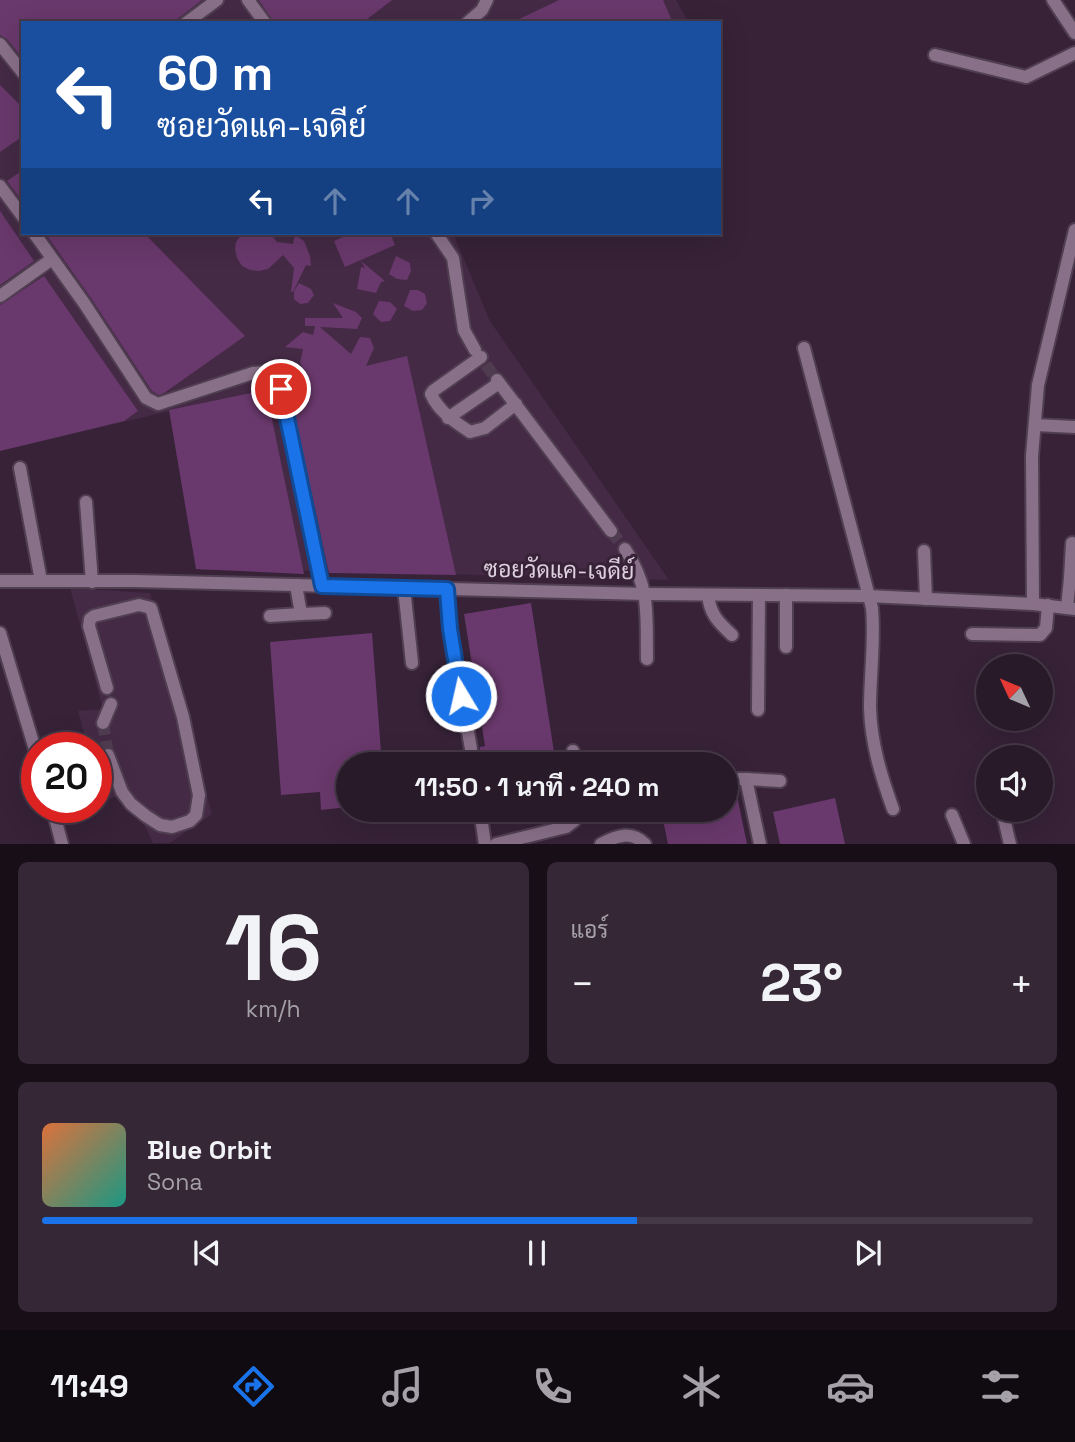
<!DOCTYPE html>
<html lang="th">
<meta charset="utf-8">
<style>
body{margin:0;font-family:"Space Grotesk",Sarabun,sans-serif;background:#352736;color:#f1f3f6;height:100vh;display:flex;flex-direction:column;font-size:26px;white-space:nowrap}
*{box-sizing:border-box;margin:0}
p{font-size:23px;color:#a5a1a8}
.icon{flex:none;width:38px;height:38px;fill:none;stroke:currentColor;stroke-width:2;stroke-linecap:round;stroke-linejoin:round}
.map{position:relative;height:844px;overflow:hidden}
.details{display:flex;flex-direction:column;gap:18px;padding:18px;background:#170e17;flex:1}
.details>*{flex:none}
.top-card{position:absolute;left:21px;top:21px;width:700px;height:214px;border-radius:0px;box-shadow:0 7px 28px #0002,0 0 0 2px #453847;background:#1a4fa0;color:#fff;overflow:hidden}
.needle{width:46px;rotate:314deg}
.tools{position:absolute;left:976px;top:654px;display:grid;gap:14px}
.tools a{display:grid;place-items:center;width:77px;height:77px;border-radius:50%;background:#291a2a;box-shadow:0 7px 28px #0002,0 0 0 2px #453847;font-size:35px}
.speed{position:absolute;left:21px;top:732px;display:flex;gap:14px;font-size:35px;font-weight:700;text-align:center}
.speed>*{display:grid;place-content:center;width:91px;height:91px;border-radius:50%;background:#291a2a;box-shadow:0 7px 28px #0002,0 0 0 2px #453847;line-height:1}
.speed .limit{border:10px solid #d22;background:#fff;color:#111}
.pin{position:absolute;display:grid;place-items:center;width:60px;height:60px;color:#fff;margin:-30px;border:4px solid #fff;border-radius:50%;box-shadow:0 2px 7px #0007}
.me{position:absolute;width:77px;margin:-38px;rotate:351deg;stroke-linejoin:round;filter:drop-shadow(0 0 5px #0008)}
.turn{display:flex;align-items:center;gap:24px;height:147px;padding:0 21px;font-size:32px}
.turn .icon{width:91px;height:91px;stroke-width:2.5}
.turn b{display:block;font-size:49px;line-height:60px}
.lanes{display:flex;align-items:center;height:66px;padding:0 21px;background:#0003;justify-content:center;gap:35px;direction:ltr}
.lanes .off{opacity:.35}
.big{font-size:52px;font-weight:700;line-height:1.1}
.details .widget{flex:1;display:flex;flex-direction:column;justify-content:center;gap:10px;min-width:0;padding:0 24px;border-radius:10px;background:#352736}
.details .dial{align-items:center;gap:0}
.dial b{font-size:91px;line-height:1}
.song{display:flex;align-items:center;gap:21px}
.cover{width:84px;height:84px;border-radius:10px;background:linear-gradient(135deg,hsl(20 70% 55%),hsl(170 70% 35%))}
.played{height:7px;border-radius:4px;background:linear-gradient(90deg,#1a73e8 60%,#453847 60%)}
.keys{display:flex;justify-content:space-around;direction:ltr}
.heat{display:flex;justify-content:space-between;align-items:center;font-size:38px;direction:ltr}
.details .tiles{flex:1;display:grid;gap:18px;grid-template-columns:1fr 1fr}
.widget:last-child{grid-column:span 2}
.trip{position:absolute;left:336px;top:752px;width:402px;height:70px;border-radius:35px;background:#291a2a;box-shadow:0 7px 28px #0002,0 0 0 2px #453847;font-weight:700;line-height:70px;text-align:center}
.tab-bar{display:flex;height:112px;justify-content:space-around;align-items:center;background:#100a11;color:#a5a1a8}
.tab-bar .icon{width:49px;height:49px}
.tab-bar .selected{color:#1a73e8}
.tab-bar b{font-size:32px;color:#f1f3f6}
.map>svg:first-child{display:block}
</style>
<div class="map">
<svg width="1075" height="844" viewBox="0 0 1075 844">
<rect width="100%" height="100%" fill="#372238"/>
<g fill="#442a45">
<polygon points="0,0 676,0 689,23 23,23 23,233 453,233 490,321 669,580 334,571 200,570 170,411 17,447 0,447"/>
<polygon points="70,588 150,593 212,814 170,843 153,843 128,791 103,802 96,777 96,747 88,747 78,711 103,709"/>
</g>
<g fill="#69386c">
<polygon points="0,0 202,0 172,23 23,23 23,59 7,39 0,35"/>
<polygon points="259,0 392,0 362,23 274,23"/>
<polygon points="559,0 663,0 673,23 511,23"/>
<polygon points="0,85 23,108 23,136 0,152"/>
<polygon points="23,170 23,202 7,181"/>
<polygon points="0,211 34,261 0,285"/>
<polygon points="45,233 144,233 245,336 164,393 159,395 152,391 91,298"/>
<polygon points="243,233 270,233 277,242 293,244 295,235 304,241 310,256 311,266 306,265 293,292 291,292 294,268 283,255 268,269 259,271 250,270 242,266 237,258 235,249 236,242"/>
<polygon points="352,233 390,233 395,245 345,267 334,241"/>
<polygon points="396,256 410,263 411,271 407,280 397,279 389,274"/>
<polygon points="361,261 385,281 381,282 376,293 357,289 361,267 365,268"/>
<polygon points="44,276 138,411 124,421 0,451 0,305"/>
<polygon points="299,283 311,289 314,295 308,303 300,304 294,299 294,291"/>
<polygon points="410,290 418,290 425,294 427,303 422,310 413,311 404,306"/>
<polygon points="379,301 390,302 397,309 390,321 381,322 373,314"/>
<polygon points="333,303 356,312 362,318 357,329 320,327 351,354 360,337 370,338 374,348 366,366 407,356 456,575 329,573 288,384 309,379 300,363 303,349 285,347 303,332 313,335 315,326 305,326 305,318 343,318"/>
<polygon points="266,390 304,574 196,569 169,410"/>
<polygon points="531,603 556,765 465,765 464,753 467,757 473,757 479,753 480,747 485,746 464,614"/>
<polygon points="372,633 382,765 348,765 348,807 321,810 320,792 281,795 270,642"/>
<polygon points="737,796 747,844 668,844 661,810 726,810 726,799"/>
<polygon points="835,798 845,844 780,844 773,812"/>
<polygon points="495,810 549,810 549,816 497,824"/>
</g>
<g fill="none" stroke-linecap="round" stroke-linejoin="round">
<g stroke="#503c51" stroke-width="12" stroke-dasharray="12 6" stroke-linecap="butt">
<polyline points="475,350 497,380"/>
<polyline points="611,531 625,549"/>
<polyline points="103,723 108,755"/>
<polyline points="471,749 474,765"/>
</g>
<defs>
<g id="minor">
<polyline points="248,0 265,23"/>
<polyline points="1053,0 1075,33"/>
<polyline points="186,23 217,0"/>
<polyline points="467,23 482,10 487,0"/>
<polyline points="0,44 23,73"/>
<polyline points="935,55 1026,77 1075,53"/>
<polyline points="0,186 23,217"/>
<polyline points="34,233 84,303 146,398 158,404 253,373 266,372 274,375 281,389 322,586"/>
<polyline points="436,233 453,258 464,330 475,350"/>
<polyline points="0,296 52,259"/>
<path d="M804,348l68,260c3,34 -2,66 -2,100 1,35 11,68 23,101"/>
<path d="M481,357l-48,34 -2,3c8,18 24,28 39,38l15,-4 31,-24"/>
<polyline points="497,380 611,531"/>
<polyline points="448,418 499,383"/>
<polyline points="1035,425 1075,427"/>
<polyline points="20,468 41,581"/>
<polyline points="86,502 92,582"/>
<path d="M625,549c26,40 21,64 22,110"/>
<polyline points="924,551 926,599"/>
<polyline points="1070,578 1072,543"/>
<polyline points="0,581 135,581 646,594 868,596 1033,604 1075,609"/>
<polyline points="404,588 412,663"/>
<polyline points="447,588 450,629 471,749"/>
<path d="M708,595c2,19 10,27 24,40"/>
<polyline points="786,595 786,647"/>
<polyline points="1033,604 1032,456 1038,385 1075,230"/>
<polyline points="1067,608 1070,578 1075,578"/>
<polyline points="301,614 325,613"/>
<polyline points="270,616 301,614 296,585"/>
<polyline points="0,633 37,756"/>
<polyline points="972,634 1040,635 1046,628 1048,605"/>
<polyline points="107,688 89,626 90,619 94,616 139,605 151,608 183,717 199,795 196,815 190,821 172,827 160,825 146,816 131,804 122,792 108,755"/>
<polyline points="758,710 759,595"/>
<polyline points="103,723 111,704"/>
<polyline points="573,751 574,765"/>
<polyline points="726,779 746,779 760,844"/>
<polyline points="746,779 780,781"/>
<polyline points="52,807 62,844"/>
<polyline points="480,810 485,844"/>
<polyline points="1002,810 1010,844"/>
<polyline points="952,815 964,844"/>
<polyline points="496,844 566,827 574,821 575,810"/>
<path d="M601,844c15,-8 30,-14 44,0"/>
</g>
</defs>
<use href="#minor" stroke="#503e51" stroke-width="16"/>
<use href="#minor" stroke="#897089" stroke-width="12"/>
</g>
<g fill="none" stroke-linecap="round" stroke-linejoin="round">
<defs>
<polyline id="route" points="281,389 322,586 447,589 450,629 461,696"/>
</defs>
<use href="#route" stroke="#114b97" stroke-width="18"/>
<use href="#route" stroke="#1a73e8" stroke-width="12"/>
</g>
<g text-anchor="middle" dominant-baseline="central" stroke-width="6" stroke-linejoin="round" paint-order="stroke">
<g font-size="23" fill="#ded0de" stroke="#372238">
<text transform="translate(559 570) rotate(1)">ซอยวัดแค-เจดีย์</text>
</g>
</g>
</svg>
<div class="tools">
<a><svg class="needle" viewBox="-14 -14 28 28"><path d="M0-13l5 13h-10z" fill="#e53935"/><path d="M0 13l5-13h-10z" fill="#a5a1a8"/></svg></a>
<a><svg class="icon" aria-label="sound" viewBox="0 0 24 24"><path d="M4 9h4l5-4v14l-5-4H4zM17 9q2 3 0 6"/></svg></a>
</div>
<div class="speed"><div class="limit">20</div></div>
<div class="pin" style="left:281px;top:389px;background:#d93025"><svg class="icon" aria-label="arrive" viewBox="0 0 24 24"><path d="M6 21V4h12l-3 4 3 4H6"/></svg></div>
<svg class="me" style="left:461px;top:696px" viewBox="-20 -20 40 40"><circle r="17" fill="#1a73e8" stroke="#fff" stroke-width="3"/><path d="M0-11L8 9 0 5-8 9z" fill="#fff"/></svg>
<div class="trip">11:50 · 1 นาที · 240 m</div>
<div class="top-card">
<div class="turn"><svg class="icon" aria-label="left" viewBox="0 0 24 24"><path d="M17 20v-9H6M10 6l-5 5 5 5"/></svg><div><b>60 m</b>ซอยวัดแค-เจดีย์</div></div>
<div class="lanes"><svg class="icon" aria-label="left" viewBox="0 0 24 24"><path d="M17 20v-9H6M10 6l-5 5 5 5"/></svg><svg class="icon off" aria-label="ahead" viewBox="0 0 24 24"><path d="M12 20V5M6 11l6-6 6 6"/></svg><svg class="icon off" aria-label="ahead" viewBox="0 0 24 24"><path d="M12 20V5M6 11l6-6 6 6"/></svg><svg class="icon off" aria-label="right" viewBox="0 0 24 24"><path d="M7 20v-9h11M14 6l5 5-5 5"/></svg></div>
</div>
</div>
<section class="details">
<div class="tiles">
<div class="widget dial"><b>16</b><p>km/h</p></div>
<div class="widget"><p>แอร์</p>
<div class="heat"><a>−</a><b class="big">23°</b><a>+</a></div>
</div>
<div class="widget">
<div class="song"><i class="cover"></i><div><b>Blue Orbit</b><p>Sona</p></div></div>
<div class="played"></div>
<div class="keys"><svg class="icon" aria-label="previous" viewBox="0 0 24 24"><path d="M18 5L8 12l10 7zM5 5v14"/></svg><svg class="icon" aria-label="pause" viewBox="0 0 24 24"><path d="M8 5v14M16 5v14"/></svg><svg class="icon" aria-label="next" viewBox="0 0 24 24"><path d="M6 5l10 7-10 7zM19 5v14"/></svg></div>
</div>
</div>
</section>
<nav class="tab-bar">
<b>11:49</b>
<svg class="icon selected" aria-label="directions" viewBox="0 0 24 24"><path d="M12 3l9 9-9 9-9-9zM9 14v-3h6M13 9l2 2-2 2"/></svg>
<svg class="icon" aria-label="music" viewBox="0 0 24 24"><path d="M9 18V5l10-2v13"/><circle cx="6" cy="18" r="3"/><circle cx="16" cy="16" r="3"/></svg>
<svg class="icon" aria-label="phone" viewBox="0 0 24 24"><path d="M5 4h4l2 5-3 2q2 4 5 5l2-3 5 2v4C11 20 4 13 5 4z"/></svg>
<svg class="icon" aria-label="climate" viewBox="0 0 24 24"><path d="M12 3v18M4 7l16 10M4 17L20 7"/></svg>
<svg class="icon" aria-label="car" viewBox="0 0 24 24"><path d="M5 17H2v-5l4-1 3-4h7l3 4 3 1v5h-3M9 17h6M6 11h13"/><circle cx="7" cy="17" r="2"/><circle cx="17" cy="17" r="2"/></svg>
<svg class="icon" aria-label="filters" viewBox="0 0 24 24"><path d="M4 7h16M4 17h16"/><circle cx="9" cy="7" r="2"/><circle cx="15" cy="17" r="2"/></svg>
</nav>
